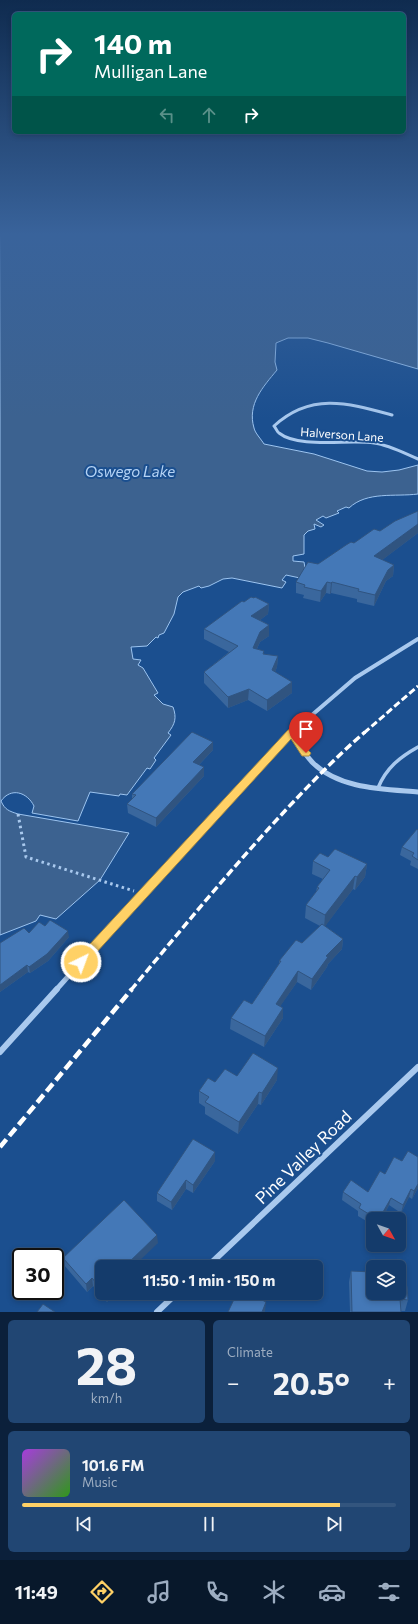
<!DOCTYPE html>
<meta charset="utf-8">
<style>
body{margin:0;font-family:Commissioner,sans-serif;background:#214673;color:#f1f3f6;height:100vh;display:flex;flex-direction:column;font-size:15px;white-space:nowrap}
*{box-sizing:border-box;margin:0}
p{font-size:13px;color:#9dadc1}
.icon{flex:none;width:22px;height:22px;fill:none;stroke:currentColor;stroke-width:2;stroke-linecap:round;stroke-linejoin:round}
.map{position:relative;height:1312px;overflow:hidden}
.side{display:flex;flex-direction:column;gap:8px;padding:8px;background:#0b203b;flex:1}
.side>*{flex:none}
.guide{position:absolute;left:12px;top:12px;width:394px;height:122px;border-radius:6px;box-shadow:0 2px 6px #0003,0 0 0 1px #33557e;background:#00695c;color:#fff;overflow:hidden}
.needle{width:26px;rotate:130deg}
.tools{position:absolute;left:366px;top:1212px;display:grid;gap:8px}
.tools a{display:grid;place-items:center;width:40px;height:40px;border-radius:6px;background:#143b6b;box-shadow:0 2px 6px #0003,0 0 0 1px #33557e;font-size:20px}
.speed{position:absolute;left:12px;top:1248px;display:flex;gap:8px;font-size:20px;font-weight:700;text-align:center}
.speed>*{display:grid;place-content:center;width:52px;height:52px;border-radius:50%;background:#143b6b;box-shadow:0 2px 6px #0003,0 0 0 1px #33557e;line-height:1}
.speed .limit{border:2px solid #111;border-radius:6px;background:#fff;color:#111}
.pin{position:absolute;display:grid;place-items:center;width:34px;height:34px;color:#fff;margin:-41px -17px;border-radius:50% 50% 50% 0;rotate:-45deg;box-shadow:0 0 4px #0007}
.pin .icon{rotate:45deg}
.me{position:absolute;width:44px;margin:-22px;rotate:42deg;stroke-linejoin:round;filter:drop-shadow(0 0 3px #0008)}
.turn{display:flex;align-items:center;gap:14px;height:84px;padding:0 16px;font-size:18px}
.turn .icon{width:52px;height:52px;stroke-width:2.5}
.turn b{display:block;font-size:28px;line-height:34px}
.lanes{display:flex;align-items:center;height:38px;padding:0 16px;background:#0003;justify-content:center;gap:20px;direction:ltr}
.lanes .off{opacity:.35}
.big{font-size:30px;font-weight:700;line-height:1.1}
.side .tile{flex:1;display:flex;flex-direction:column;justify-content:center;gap:6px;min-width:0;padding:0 14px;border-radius:6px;background:#214673}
.side .dial{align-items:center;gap:0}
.dial b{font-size:52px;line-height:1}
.song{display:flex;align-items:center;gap:12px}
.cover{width:48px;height:48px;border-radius:6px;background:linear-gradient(135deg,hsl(280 70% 55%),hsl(110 70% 35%))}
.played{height:4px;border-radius:2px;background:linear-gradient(90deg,#ffd166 85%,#33557e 85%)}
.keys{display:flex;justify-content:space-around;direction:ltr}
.heat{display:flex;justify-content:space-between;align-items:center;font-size:22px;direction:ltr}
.side .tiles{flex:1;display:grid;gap:8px;grid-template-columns:1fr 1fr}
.tile:last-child{grid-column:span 2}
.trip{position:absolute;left:95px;top:1260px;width:228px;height:40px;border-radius:6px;background:#143b6b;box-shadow:0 2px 6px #0003,0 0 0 1px #33557e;font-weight:700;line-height:40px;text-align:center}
.tab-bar{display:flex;height:64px;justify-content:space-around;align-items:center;background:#08182b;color:#9dadc1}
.tab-bar .icon{width:28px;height:28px}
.tab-bar .active{color:#ffd166}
.tab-bar b{font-size:18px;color:#f1f3f6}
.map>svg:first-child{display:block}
</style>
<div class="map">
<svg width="418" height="1312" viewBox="0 0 418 1312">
<rect width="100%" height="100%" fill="#1b4f8f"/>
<path fill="#3c6290" stroke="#9cc4f0" d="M0,235h418v134l-90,-26 -20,-5h-20l-12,5 -1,19 2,8c-14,17 -30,34 -23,58 1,5 7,11 10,16l50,10 53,17 15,1 17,-2 19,-5v29c-23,3 -51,-3 -69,14l-3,-1 -9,4 2,2 -13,5 -3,-2 -7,4 8,5 -3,2 -7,-3 1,5 -7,2 -4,4v19l-11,2v5l11,1 1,6 -5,10 -14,-3 -4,5 4,2 -4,6 -50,-10 -9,1 -14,7 -8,2 -2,-2 -16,6 -5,5 -4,17 -10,19 -5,2 -1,3 -2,-1 -9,9 -16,1 2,12 8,1 -3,5 5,3 15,25 -4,2 9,9 10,3c4,11 2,17 -5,26l3,2 -17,23 2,2 -6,9 -3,-1 -20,27 -7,-1 -1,2 -29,-4 -12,29 -46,-8 2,-7c-7,-14 -23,-19 -33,-5 4,9 8,10 17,13l111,19 -29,47 -44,39 -16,-4 -4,6 -36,14z"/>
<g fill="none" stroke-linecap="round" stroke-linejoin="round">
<polyline stroke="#a9c9ee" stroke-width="3" stroke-dasharray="2.5 3.5" stroke-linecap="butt" points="18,814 26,857 134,891"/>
<path stroke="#a9c9ee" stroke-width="3.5" d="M378,788c8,-20 22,-31 40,-41"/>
<path stroke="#a9c9ee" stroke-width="3" d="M392,415c-44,-12 -81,-23 -118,11 2,2 3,6 5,7 20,16 71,6 95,10 15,2 30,10 44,16"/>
<polyline stroke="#a9c9ee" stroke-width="4" points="291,733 355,678 418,639"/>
<g stroke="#a9c9ee" stroke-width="5">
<path d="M291,733c7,10 13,21 22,30 27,26 69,26 105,29"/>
<polyline points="56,990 142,894 293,732"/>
</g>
<g stroke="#a9c9ee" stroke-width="6">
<polyline points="0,1052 57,989"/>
<polyline points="207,1267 418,1067"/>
<polyline points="157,1312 177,1293"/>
</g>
<polyline stroke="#fff" stroke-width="3" stroke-dasharray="7 3" stroke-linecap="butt" points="364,733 418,686"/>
<path stroke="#fff" stroke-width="3.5" stroke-dasharray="8 3.5" stroke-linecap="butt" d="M131,990c50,-60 99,-120 152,-177 27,-29 53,-56 82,-81"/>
<polyline stroke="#fff" stroke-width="4.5" stroke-dasharray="10 4.5" stroke-linecap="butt" points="0,1147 132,989"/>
</g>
<g fill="#3a679d">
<polygon points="418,511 418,533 382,560 394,565 393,576 386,581 374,606 357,602 357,599 331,593 330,594 326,593 320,602 303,598 304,595 296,593 296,582 318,564 354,543 380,531"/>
<polygon points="254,598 269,604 268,614 260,620 269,625 269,636 260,642 257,649 264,651 264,654 278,656 277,667 275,672 292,682 292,693 267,711 248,700 228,708 204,683 204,672 229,652 204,639 204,629 244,602"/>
<polygon points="213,742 213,750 199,765 204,776 156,827 128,813 127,804 132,799 132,794"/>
<polygon points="418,830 418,869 410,865 411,861 400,855 402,847"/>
<polygon points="328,857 367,864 365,877 355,890 353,889 325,926 343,939 342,949 328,964 327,967 311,990 297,982 280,1006 283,1008 283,1018 264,1047 230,1029 231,1018 252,1004 279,964 279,961 302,943 320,926 305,918 306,905 316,892 317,887 323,879 312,874 313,861"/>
<polygon points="45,926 69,937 48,961 30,973 28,972 0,992 0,943 29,933"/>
<polygon points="237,1076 277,1080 261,1105 258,1104 238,1134 205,1114 205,1107 199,1103 199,1091 215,1082"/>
<polygon points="215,1161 193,1193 186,1189 172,1210 157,1201 157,1193"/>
<polygon points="385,1174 418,1188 412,1199 409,1197 401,1213 389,1205 382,1219 373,1219 373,1225 358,1216 358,1211 342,1200 343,1192 368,1192"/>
<polygon points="158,1243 102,1267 102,1293 117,1293 107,1302 93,1286 87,1292 64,1265 63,1258"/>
<polygon points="351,1271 399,1285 408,1300 405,1311 401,1311 401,1312 350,1312 349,1282"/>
</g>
<g fill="#305480">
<polygon points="418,524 418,533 373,567 374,556"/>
<polygon points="394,565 393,576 386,581 374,606 375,595 388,570"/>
<polygon points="327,582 326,593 320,602 321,591"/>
<polygon points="332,582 331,593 330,594 331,583"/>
<polygon points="269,604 268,614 251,627 251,616"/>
<polygon points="269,625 269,636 260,642 252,659 253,648 260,632"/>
<polygon points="278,656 277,667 272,681 272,670"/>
<polygon points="292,682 292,693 267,711 267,700"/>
<polygon points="249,689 248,700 228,708 228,697"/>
<polygon points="213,742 213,750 193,771 193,762"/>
<polygon points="204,767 204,776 156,827 156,818"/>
<polygon points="367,864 365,877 355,890 357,877"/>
<polygon points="355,876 353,889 324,928 325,915"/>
<polygon points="68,931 69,937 48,961 30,973 29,967"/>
<polygon points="343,939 342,949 328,964 327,967 311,990 312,979 326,956"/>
<polygon points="27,965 28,972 0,992 0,985"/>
<polygon points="298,971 297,982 275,1014 276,1004"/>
<polygon points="283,1008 283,1018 264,1047 265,1036"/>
<polygon points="278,1068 277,1080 261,1105 262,1093"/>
<polygon points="259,1092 258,1104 238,1134 239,1122"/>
<polygon points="215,1152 215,1161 193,1193 193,1185"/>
<polygon points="186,1180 186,1189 172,1210 171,1202"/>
<polygon points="418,1184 418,1188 412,1199 414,1191"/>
<polygon points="411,1189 409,1197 401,1213 403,1205"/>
<polygon points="391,1198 389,1205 382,1219 379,1219"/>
<polygon points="157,1235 158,1243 133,1267 124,1267"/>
<polygon points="92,1278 93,1286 87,1292 86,1284"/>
<polygon points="108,1293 117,1293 107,1302 106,1295"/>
<polygon points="266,1302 265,1312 262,1312"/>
</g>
<g fill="#4478b7" stroke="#305480">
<polygon points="418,511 418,524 374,556 394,565 388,570 375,595 358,591 359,589 332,582 331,583 327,582 321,591 304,587 305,585 296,582 308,562 318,564 346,545 351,542 354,543 374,529 380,531 395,521"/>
<polygon points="251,597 254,598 255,597 269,604 251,616 269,625 260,632 253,648 264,651 263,654 278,656 272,670 292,682 267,700 249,689 228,697 204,672 238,646 204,629 242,601 244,602"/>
<polygon points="192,732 213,742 193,762 204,767 156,818 127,804 136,795 132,794"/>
<polygon points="417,829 418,830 418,860 412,856 414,853 402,847"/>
<polygon points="335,849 367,864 357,877 355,876 325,915 306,905 319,888 317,887 330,870 313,861 320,853 328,857"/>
<polygon points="50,920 68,931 47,954 29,967 27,965 0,985 0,943 24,928 29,933 39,922 45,926"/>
<polygon points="322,924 343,939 326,956 328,957 312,979 298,971 276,1004 283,1008 265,1036 231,1018 244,1000 252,1004 281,961 279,961 296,940 302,943"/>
<polygon points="253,1053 278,1068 262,1093 259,1092 239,1122 205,1102 209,1097 199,1091 208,1078 215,1082 225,1069 237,1076"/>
<polygon points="193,1139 215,1152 193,1185 186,1180 171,1202 157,1193"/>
<polygon points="408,1151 418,1157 418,1184 414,1191 411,1189 403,1205 391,1198 379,1219 377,1219 359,1208 361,1204 343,1192 351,1180 368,1192 380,1171 385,1174 394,1157 402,1161"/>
<polygon points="124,1200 157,1235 124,1267 102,1267 102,1290 92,1278 86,1284 63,1258"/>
<polygon points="351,1271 373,1272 373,1293 399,1293 399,1281 399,1285 407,1286 408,1300 400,1299 401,1312 352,1312"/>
<polygon points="237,1293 248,1293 266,1302 262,1312 228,1312"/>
<polygon points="43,1304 55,1312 37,1312"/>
</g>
<linearGradient id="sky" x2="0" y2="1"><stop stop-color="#0f2b4f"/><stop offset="0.56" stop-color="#39639b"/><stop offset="1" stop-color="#39639b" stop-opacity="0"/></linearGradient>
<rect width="418" height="419" fill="url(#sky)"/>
<polygon fill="#ffd166" stroke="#a68842" points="291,729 295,730 309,751 311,753 309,756 302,756 291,739 85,965 81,967 77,965 75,962 77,958 288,730"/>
<g text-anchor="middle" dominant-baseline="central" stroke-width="4" stroke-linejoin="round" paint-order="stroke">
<g font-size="12" fill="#fff" stroke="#1b4f8f">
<text transform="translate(342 434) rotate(4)">Halverson Lane</text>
</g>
<g font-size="15" font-style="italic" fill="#b5d3f5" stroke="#1b4f8f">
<text x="130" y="471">Oswego Lake</text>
</g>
<g font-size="17" fill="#fff" stroke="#1b4f8f">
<text transform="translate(303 1157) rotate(-44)">Pine Valley Road</text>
</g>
</g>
</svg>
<div class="tools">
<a><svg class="needle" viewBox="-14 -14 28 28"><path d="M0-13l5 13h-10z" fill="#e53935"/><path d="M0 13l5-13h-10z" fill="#9dadc1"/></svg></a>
<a><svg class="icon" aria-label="layers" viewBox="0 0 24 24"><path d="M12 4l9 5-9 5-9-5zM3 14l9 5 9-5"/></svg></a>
</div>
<div class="speed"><div class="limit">30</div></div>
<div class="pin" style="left:306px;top:753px;background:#d93025"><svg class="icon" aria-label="arrive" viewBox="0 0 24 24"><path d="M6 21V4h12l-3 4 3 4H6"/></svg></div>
<svg class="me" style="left:81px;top:962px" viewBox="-20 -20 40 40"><circle r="17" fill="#ffd166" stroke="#fff" stroke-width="3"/><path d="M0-11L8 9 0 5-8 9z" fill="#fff"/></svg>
<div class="trip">11:50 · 1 min · 150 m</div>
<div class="guide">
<div class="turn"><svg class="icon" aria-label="right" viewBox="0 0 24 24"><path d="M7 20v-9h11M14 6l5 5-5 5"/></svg><div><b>140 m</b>Mulligan Lane</div></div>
<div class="lanes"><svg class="icon off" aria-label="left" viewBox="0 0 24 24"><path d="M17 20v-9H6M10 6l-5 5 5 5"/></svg><svg class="icon off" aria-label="ahead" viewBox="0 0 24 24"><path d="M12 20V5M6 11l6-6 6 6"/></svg><svg class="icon" aria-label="right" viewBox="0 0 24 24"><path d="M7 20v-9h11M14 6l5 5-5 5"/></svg></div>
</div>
</div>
<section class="side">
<div class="tiles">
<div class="tile dial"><b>28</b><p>km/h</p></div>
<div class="tile"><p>Climate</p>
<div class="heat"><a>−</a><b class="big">20.5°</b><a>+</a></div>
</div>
<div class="tile">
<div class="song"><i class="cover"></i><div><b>101.6 FM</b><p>Music</p></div></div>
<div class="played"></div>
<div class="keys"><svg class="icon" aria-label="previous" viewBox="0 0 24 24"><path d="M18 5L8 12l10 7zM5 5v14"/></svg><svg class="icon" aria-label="pause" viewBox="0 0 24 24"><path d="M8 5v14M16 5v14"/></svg><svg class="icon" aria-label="next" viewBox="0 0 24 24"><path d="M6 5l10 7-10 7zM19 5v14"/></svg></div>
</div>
</div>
</section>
<nav class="tab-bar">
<b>11:49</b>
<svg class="icon active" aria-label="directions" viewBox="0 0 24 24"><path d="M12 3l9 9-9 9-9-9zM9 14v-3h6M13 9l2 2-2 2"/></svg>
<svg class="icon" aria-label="music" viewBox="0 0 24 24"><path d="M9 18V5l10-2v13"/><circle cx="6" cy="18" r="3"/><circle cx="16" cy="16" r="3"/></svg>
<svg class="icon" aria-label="phone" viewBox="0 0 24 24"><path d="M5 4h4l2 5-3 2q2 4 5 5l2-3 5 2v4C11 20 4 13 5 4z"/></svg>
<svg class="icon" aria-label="climate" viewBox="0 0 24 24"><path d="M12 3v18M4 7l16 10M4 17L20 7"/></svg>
<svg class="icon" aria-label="car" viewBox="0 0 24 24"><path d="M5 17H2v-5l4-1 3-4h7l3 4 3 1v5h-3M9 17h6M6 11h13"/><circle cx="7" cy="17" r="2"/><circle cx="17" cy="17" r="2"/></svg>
<svg class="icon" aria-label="filters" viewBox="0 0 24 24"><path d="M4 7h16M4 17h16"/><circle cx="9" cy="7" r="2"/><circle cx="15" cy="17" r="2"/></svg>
</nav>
